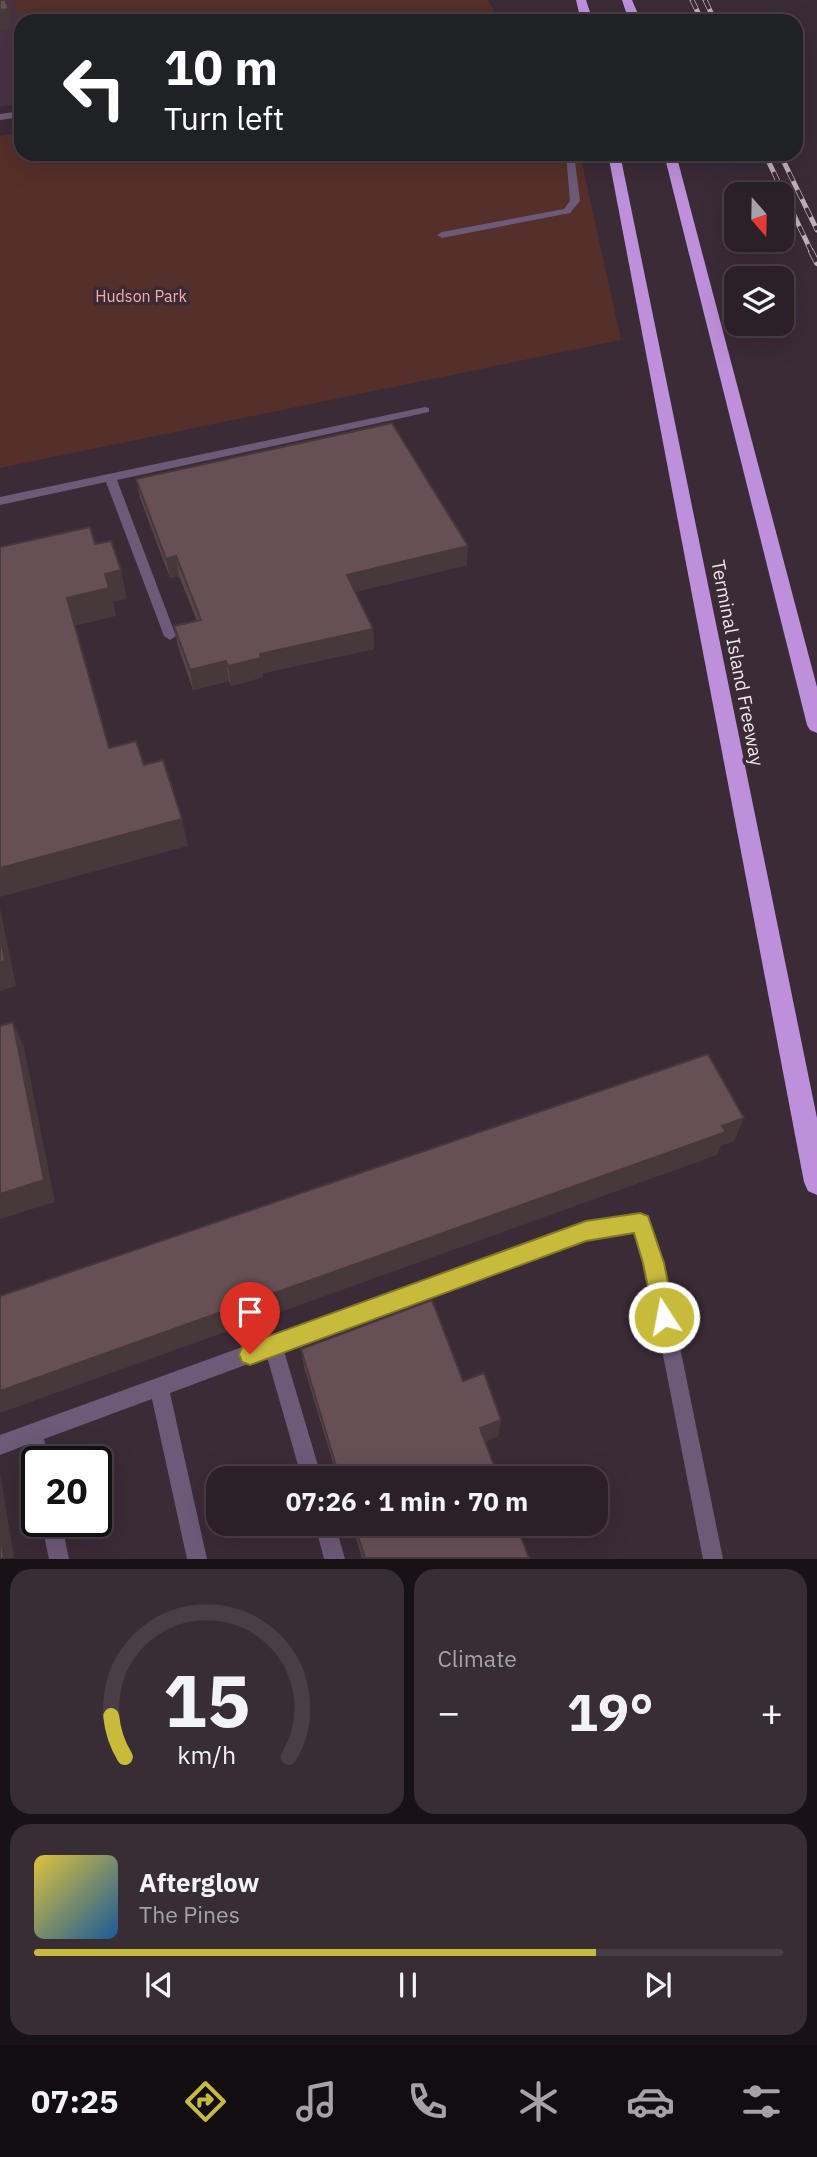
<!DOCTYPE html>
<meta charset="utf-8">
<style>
body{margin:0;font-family:"IBM Plex Sans",sans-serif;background:#382d34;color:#f1f3f6;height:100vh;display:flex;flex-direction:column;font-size:26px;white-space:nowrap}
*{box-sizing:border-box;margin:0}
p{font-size:23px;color:#a6a3a8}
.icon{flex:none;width:38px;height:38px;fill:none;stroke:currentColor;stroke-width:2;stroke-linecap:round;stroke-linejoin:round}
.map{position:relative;height:1559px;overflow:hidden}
.drawer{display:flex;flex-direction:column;gap:10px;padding:10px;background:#181216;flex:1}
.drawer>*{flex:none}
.hud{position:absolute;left:14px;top:14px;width:789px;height:147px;border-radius:21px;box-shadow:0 7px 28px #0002,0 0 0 2px #483e45;background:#202124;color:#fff;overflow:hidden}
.needle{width:46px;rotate:160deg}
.tools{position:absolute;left:724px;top:182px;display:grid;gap:14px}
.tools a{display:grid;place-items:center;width:70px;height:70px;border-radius:14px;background:#2c2028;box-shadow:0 7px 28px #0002,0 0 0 2px #483e45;font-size:35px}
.speed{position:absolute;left:21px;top:1446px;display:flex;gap:14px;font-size:35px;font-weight:700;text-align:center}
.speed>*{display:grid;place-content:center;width:91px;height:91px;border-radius:50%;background:#2c2028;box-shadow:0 7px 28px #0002,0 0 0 2px #483e45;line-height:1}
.speed .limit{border:4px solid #111;border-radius:10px;background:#fff;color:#111}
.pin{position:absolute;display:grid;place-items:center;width:60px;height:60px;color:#fff;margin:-72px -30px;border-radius:50% 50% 50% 0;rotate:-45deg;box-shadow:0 0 7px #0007}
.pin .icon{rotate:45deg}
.me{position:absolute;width:77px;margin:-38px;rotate:349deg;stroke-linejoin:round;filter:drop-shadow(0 0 5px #0008)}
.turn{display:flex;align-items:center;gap:24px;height:147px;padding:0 35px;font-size:32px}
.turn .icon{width:91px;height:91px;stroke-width:2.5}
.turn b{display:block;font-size:49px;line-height:60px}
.big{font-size:52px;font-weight:800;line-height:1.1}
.drawer .tile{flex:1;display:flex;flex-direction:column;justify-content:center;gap:10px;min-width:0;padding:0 24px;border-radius:21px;background:#382d34}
.drawer .dial{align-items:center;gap:0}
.dial svg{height:182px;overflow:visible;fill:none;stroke:#483e45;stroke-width:7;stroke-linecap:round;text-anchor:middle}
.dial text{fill:#f1f3f6;stroke:none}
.song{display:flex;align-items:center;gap:21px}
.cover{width:84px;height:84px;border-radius:10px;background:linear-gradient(135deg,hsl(50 70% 55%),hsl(210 70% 35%))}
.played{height:7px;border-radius:4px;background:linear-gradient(90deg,#c8bb3b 75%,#483e45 75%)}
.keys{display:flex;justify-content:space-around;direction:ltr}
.heat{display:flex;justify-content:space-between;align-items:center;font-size:38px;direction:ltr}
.drawer .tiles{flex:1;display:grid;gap:10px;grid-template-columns:1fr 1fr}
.tile:last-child{grid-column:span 2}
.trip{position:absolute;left:206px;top:1466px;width:402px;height:70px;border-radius:21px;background:#2c2028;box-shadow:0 7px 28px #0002,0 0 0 2px #483e45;font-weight:800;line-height:70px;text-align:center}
.menu{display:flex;height:112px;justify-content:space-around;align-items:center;background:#120d10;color:#a6a3a8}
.menu .icon{width:49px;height:49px}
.menu .on{color:#c8bb3b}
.menu b{font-size:32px;color:#f1f3f6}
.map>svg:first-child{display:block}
</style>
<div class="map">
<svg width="817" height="1559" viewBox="0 0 817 1559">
<rect width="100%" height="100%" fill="#3a2b36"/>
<polygon fill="#473241" points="0,0 488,0 499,21 21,21 21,103 0,107"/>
<g fill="#552f2a">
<polygon points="12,0 488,0 499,21 23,21"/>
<polygon points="21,133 21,154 580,154 621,340 0,468 0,136"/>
</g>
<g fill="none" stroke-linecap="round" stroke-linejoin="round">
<g fill="#6c5a78" fill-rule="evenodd">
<polygon points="566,154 574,154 580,201 570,213 442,238 437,235 442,232 564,209 570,201"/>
<polygon points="425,407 429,408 429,412 117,480 176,636 170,640 164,636 106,482 0,505 0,497"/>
<polygon points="641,1214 647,1217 663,1263 723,1559 703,1559 645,1263 635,1233 586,1240 284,1351 322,1479 302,1479 267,1357 170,1393 207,1559 187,1559 152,1399 44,1439 49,1461 37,1461 37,1470 32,1468 26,1445 0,1455 0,1435 586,1222"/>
<polygon points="41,1521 61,1521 69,1559 49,1559"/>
<polygon points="315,1524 335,1524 345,1559 324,1559"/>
</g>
<polygon fill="#6c5a78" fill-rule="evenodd" points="21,111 21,117 0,120 0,114"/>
<g fill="#be90db" fill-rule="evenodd">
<polygon points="576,0 586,0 593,21 581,21"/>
<polygon points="622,0 632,0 641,21 629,21"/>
<polygon points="608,154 620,154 817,1118 817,1195 808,1191 804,1182"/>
<polygon points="664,154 676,154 817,687 817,733 810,730 807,725"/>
</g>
<defs>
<g id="rail-far1">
<polyline points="692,0 702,21"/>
<polyline points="705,0 715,21"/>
<polyline points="765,154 812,253"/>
<polyline points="780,154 817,230"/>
</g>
<polyline id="rail" points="811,251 817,263"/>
</defs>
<use href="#rail-far1" stroke="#beb2bb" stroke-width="5"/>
<use href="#rail" stroke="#beb2bb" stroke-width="6"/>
<use href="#rail-far1" stroke="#3a2b36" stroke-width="3.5" stroke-dasharray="10" stroke-linecap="butt"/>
<use href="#rail" stroke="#3a2b36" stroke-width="4.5" stroke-dasharray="12" stroke-linecap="butt"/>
</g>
<g fill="#584549">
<polygon points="136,479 467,565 355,592 373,629 374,649 263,673 263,677 231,686 229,681 193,690 178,646 174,626 197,621 179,576 170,578 140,498"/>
<polygon points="301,1349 463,1381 501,1420 498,1436 485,1442 499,1479 338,1479 304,1367"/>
<polygon points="352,1524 516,1524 529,1558 362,1558"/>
</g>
<g fill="#47383c">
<polygon points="9,9 13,28 0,30 0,10"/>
<polygon points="468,546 467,565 348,594 347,575"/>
<polygon points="176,556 179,576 170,578 166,559"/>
<polygon points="121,570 127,599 113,602 116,616 74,626 67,598 105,574"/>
<polygon points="373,629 374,649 263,673 263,677 231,686 228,666 260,654"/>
<polygon points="226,661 229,681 193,690 190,670"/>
<polygon points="182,819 188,846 0,897 0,868"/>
<polygon points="0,908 16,986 0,991"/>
<polygon points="13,1022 24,1047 55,1202 0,1219 0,1194"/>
<polygon points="744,1118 734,1141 721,1146 717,1155 0,1413 0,1391"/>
<polygon points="501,1420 498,1436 478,1445 480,1428"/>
<polygon points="0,1473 14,1558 4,1558 0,1533"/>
</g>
<g fill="#665055" stroke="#47383c" stroke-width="2">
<polygon points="0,0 5,0 9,9 0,10"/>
<polygon points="392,423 468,546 347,575 373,629 260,654 261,658 228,666 226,661 190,670 174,626 201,620 176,556 166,559 136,479"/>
<polygon points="90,527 95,544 111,541 121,570 105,574 109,588 67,598 109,748 136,741 144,765 163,760 182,819 0,868 0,547"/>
<polygon points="0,936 5,961 0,962"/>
<polygon points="13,1022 44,1180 0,1194 0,1026"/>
<polygon points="708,1054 744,1118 722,1126 726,1132 0,1391 0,1296"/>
<polygon points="432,1300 463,1381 484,1373 501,1420 480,1428 499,1479 340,1479 301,1349"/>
<polygon points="354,1524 516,1524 529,1558 365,1558"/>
<polygon points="0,1533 4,1558 0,1558"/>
</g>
<polygon fill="#c8bb3b" stroke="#827a26" stroke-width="2" points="640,1213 648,1216 664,1263 675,1317 672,1324 664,1327 657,1324 654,1317 643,1263 634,1233 586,1241 250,1365 242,1362 239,1354 242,1347 250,1343 586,1221"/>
<g text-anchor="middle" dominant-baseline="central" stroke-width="7" stroke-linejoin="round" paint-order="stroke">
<g font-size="16" fill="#f5aca3" stroke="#3a2b36">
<text x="141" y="296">Hudson Park</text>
</g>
<g font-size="19" fill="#f0e6ed" stroke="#3a2b36">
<text transform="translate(738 663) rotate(79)">Terminal Island Freeway</text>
</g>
</g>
</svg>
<div class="tools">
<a><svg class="needle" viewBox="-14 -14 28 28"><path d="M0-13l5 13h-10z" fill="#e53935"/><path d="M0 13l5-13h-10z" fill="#a6a3a8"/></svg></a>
<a><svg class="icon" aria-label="layers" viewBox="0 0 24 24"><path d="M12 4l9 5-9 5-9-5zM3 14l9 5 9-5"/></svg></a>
</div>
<div class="speed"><div class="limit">20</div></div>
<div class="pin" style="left:250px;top:1354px;background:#d93025"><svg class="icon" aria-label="arrive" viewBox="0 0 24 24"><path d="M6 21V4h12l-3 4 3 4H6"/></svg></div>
<svg class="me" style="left:664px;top:1317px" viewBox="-20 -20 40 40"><circle r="17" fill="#c8bb3b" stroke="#fff" stroke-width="3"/><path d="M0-11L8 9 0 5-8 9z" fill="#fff"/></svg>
<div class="trip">07:26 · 1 min · 70 m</div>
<div class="hud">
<div class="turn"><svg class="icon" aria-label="left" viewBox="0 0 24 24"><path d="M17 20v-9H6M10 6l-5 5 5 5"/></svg><div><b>10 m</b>Turn left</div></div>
</div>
</div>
<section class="drawer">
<div class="tiles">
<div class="tile dial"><svg viewBox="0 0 100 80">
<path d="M14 69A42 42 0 1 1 86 69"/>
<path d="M14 69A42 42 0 0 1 8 51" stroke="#c8bb3b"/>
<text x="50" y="56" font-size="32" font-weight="700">15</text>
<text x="50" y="72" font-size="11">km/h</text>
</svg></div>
<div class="tile"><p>Climate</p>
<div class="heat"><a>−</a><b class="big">19°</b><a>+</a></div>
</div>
<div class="tile">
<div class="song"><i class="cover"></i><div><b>Afterglow</b><p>The Pines</p></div></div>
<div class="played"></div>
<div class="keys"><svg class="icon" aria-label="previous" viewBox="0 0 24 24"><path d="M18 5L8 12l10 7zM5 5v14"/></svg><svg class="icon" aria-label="pause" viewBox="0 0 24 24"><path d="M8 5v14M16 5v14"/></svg><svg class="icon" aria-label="next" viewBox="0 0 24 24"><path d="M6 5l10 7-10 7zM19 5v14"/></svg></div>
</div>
</div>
</section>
<nav class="menu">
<b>07:25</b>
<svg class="icon on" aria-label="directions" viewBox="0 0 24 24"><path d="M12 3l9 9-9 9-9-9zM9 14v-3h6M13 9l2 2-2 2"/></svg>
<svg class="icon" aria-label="music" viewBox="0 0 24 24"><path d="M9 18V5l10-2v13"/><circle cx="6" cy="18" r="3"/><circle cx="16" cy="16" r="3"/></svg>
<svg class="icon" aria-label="phone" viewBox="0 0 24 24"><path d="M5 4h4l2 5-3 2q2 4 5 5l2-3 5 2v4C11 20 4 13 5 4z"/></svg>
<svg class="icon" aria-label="climate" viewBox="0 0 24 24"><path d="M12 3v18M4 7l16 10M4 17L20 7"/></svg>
<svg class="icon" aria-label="car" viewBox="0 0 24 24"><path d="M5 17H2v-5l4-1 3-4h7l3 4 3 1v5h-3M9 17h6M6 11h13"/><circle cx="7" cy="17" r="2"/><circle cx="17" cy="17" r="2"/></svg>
<svg class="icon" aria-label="filters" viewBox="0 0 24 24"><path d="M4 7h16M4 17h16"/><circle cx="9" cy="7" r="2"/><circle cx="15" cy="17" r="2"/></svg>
</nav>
